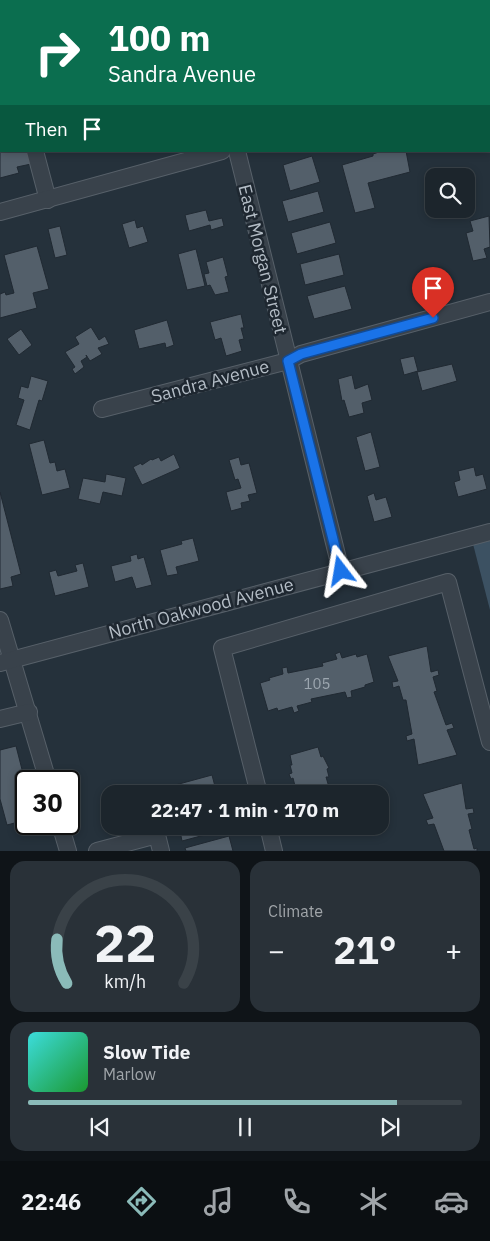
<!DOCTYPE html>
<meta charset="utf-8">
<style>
body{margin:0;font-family:"IBM Plex Sans",sans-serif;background:#293138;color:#f1f3f6;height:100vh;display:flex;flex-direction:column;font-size:19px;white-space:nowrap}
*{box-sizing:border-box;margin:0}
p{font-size:16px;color:#a0a5a9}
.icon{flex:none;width:28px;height:28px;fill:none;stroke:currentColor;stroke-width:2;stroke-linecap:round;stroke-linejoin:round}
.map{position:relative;height:851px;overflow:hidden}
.details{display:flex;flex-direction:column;gap:10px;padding:10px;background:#0f1418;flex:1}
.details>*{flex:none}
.top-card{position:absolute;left:0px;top:0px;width:490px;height:152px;box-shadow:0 2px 8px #0003,0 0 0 1px #3a4248;background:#0b6e4f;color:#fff;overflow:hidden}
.fabs{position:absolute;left:425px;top:168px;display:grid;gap:10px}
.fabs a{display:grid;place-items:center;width:50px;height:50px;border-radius:10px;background:#1c252c;box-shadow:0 2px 8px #0003,0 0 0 1px #3a4248;font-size:25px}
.speed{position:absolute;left:15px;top:770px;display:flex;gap:10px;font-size:25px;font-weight:700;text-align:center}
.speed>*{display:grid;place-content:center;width:65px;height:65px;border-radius:50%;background:#1c252c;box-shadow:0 2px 8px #0003,0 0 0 1px #3a4248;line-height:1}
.speed .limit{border:2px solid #111;border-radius:8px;background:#fff;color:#111}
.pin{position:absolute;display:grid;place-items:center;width:42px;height:42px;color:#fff;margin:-51px -21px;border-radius:50% 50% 50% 0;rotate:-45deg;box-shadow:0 0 5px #0007}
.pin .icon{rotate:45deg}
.me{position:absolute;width:55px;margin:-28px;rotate:346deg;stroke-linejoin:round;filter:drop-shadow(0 0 4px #0008)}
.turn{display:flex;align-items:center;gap:18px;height:105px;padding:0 25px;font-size:22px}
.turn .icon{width:65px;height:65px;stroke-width:2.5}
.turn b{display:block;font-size:35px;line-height:42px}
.then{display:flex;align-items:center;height:48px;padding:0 25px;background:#0003;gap:10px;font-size:19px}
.big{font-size:38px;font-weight:700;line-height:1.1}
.details .tile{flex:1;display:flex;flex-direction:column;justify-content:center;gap:8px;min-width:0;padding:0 18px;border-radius:15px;background:#293138}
.details .dial{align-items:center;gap:0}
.dial svg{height:130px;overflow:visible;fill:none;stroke:#3a4248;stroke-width:7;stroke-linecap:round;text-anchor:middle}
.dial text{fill:#f1f3f6;stroke:none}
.song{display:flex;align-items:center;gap:15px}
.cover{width:60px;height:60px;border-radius:8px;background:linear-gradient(135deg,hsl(180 70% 55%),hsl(130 70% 35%))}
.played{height:5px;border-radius:2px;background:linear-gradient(90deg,#8bbbb9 85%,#3a4248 85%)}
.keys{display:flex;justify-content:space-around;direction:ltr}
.heat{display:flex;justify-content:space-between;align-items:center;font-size:28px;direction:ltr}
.details .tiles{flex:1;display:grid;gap:10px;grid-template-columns:1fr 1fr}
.tile:last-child{grid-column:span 2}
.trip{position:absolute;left:101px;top:785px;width:288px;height:50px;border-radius:15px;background:#1c252c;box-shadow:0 2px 8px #0003,0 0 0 1px #3a4248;font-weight:700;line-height:50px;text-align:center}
.menu{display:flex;height:80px;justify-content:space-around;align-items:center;background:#0b0f12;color:#a0a5a9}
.menu .icon{width:35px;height:35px}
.menu .active{color:#8bbbb9}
.menu b{font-size:22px;color:#f1f3f6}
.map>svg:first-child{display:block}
</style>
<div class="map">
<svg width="490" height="851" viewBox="0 0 490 851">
<rect width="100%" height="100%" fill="#25313b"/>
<polygon fill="#3c5162" points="490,539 490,610 473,544"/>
<g fill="#535f6a" stroke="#202932">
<polygon points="0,104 1,151 28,151 31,164 17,167 19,173 0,178"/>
<polygon points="382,151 406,151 410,172 368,183 375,208 355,213 342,165 373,156 373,154"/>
<polygon points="312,156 320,182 290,191 283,165"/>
<polygon points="318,191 324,212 288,222 282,201"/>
<polygon points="206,210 209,221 222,218 224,226 211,230 210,225 189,231 185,215"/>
<polygon points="489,216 490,247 484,249 487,258 473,261 466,233 473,231 470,221"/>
<polygon points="135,220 137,228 143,226 148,242 129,248 122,224"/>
<polygon points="330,222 336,243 297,254 291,233"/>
<polygon points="60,226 67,255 55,258 48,229"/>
<polygon points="37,246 49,289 33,293 37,308 0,318 0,294 5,292 6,295 14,293 4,255"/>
<polygon points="196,249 205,286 187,290 178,254"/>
<polygon points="339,254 344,275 305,285 300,264"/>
<polygon points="223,257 228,276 225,277 229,292 215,295 210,285 207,286 204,274 209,273 206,262"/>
<polygon points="345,286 352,309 314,319 307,296"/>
<polygon points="241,314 244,328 241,328 244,339 239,340 242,351 226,356 221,338 215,340 210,322"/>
<polygon points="167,320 174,345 166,348 165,343 139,349 134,330"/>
<polygon points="91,327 99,340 105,336 109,344 98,348 102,354 90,361 86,355 87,357 81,361 84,367 75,374 72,369 75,367 65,352 79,344 75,337"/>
<polygon points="21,329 32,345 19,355 7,339"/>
<polygon points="414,356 418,371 404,375 400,359"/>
<polygon points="452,364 457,381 422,391 417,372"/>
<polygon points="352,375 355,389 368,384 372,400 362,403 364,413 349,417 344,400 342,401 338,379"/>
<polygon points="31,376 48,381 42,401 39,400 30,430 16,425 24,400 18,398 21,386 28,388"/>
<polygon points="371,432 380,467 365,471 356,437"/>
<polygon points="44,440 50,463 55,462 57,471 65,469 70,488 42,495 29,444"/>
<polygon points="174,454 180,468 142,485 133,467 141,463 142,465 151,459 152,460 159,457 161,461"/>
<polygon points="239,457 241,465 249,463 257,493 248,495 250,501 241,503 242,508 231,511 226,492 241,488 238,479 235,480 229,460"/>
<polygon points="474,467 476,476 483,474 487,489 458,497 454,482 460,480 458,471"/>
<polygon points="106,474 126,478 122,496 103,492 100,504 78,499 83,478 105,482"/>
<polygon points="0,492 21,574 11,577 13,586 0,589"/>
<polygon points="374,493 376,500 386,497 392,517 374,522 367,496"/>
<polygon points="193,538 199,561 176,567 178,574 167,576 160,550 182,544 181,541"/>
<polygon points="137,554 138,559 144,557 152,585 136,589 132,577 115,582 111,566 131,561 130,556"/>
<polygon points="83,563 89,587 55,596 49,572 56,570 58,576 77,571 75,565"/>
<polygon points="427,646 431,672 438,670 439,675 433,677 437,691 434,692 446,725 452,723 454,728 447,730 457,755 418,765 414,739 407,741 406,736 412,734 406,700 403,700 399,686 393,688 392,682 398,681 388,656"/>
<polygon points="340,652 342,658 356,654 357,657 367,654 374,682 365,685 365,687 351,691 352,697 347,698 345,692 311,699 312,702 297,706 299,711 294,713 292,707 278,711 277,708 268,711 260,683 270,680 269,678 283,674 282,668 287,667 288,673 323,666 322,663 337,659 335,654"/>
<polygon points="16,746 26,785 26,820 7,825 0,799 0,750"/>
<polygon points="318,747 321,757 323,756 329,768 327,769 329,777 326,777 331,794 300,794 298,785 295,786 293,778 291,779 289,774 292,773 290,765 292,765 290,755"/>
<polygon points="212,775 217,794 170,794 168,787"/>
<polygon points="462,783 466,809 473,808 474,813 468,814 472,829 469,830 474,849 477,848 477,851 444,851 434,824 428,825 426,820 433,818 423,794"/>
<polygon points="179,826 226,826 227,829 182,841"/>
<polygon points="309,826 340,826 340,827 311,835"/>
<polygon points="229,836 233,851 186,851 185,848"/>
</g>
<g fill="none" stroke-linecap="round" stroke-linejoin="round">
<defs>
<g id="minor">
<polyline points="195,0 196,1"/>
<polyline points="327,0 328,1"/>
<polyline points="0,26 1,31"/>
<polyline points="489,79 490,79"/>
<polyline points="35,151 48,200"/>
<polyline points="237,151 341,571"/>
<polyline points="0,212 222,151"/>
<polyline points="102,409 288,361 301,354 490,302"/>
<polyline points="0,620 48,781"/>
<polyline points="0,663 490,532"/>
<polyline points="0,719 29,712"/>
<polyline points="259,794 222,648 448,582 490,742"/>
<polyline points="60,824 68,851"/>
<polyline points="268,826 274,851"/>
<polyline points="97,851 157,835 161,851"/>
</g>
</defs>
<use href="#minor" stroke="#576069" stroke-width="18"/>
<use href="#minor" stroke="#39424b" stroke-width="16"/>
</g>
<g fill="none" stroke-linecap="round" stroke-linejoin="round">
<defs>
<polyline id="route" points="341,571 288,361 301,354 433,318"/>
</defs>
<use href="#route" stroke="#114b97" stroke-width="12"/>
<use href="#route" stroke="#1a73e8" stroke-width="9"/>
</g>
<g text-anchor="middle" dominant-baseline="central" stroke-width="5" stroke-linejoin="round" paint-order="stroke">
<g font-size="15" fill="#9ca6af">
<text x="317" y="683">105</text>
</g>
<g font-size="18" fill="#b4bdc6" stroke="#1e2730">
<text transform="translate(263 259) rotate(76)">East Morgan Street</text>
<text transform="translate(210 381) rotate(-15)">Sandra Avenue</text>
<text transform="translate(201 608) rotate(-15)">North Oakwood Avenue</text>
</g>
</g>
</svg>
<div class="fabs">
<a><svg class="icon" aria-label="search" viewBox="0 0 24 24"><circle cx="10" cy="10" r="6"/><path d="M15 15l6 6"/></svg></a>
</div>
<div class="speed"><div class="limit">30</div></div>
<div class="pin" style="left:433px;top:318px;background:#d93025"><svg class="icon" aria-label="arrive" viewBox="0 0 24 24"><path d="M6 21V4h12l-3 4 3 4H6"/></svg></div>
<svg class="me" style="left:341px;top:571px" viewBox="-20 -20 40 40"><path d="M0-17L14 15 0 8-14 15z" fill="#1a73e8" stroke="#fff" stroke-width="4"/></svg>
<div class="trip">22:47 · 1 min · 170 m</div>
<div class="top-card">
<div class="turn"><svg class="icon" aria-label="right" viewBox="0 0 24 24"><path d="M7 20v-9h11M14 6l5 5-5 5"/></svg><div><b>100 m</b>Sandra Avenue</div></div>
<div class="then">Then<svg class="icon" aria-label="arrive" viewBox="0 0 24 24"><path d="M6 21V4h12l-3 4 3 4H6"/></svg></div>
</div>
</div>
<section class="details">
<div class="tiles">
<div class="tile dial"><svg viewBox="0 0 100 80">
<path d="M14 69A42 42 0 1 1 86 69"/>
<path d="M14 69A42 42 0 0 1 8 42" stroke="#8bbbb9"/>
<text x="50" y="56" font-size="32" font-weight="700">22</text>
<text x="50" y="72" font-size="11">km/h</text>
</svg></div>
<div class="tile"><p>Climate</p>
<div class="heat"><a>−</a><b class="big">21°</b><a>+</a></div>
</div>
<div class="tile">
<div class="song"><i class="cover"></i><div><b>Slow Tide</b><p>Marlow</p></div></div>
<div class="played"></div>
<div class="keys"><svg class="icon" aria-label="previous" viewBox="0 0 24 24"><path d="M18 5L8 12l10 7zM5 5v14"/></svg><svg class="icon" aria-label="pause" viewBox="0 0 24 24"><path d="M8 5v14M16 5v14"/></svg><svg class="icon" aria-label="next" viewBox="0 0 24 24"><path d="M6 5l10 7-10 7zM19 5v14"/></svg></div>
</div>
</div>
</section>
<nav class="menu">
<b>22:46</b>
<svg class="icon active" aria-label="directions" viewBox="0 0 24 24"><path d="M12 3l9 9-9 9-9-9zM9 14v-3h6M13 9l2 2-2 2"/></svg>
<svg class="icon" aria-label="music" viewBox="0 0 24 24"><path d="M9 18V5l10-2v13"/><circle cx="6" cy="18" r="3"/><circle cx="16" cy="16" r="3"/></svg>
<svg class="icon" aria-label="phone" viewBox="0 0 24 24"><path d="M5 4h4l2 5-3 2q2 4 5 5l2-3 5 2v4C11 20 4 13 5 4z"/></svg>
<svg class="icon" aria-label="climate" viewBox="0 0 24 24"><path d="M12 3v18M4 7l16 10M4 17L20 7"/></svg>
<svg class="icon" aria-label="car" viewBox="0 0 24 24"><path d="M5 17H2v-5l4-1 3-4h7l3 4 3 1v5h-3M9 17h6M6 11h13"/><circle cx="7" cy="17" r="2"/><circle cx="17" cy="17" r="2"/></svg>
</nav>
